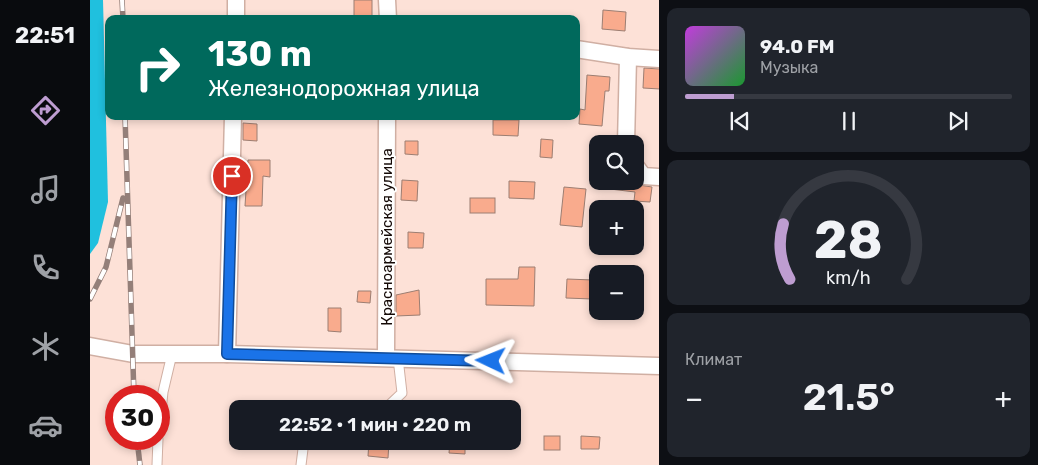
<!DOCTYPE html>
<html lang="ru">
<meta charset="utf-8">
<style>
body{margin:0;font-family:Rubik,sans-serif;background:#20242c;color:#f1f3f6;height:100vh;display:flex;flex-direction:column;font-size:19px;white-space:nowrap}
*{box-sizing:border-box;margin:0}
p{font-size:16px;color:#9ea1a6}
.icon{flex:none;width:28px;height:28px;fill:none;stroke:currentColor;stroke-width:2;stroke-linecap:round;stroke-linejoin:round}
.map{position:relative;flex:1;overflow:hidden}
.side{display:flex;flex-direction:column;gap:8px;padding:8px;background:#0d0f14;width:379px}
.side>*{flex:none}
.hud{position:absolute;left:15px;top:15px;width:475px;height:105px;border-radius:10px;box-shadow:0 2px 8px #0003;background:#00695c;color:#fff;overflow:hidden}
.buttons{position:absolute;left:499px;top:135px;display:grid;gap:10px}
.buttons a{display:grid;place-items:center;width:55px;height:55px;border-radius:10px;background:#171b24;box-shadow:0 2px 8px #0003;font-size:25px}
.speed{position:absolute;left:15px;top:385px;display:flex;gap:10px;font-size:25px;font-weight:700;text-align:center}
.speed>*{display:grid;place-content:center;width:65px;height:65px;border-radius:50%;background:#171b24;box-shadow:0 2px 8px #0003;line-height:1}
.speed .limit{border:8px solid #d22;background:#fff;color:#111}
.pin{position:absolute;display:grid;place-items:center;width:42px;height:42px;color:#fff;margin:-21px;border:2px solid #fff;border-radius:50%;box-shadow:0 1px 5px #0007}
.me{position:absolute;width:55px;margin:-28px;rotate:272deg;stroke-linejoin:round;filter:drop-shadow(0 0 4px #0008)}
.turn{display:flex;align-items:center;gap:18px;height:105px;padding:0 20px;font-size:22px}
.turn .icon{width:65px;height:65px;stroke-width:2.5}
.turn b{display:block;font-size:35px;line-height:42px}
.big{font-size:38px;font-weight:600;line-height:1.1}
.side .widget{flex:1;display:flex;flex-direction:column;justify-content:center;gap:8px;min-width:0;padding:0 18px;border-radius:10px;background:#20242c}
.side .dial{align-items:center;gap:0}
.dial svg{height:130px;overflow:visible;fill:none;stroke:#363941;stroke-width:7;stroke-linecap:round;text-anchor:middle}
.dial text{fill:#f1f3f6;stroke:none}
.song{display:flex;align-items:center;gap:15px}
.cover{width:60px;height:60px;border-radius:8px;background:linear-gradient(135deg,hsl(290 70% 55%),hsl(130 70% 35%))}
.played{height:5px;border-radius:2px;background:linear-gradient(90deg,#be9dd1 15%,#363941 15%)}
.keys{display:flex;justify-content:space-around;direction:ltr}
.heat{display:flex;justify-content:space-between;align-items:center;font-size:28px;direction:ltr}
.trip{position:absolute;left:139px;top:400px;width:292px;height:50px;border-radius:10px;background:#171b24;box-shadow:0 2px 8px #0003;font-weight:600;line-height:50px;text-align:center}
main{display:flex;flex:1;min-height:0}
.menu{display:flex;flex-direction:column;width:90px;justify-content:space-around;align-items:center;background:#090b0e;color:#9ea1a6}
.menu .icon{width:35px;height:35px}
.menu .current{color:#be9dd1}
.menu b{font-size:22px;color:#f1f3f6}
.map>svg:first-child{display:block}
</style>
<main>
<nav class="menu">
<b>22:51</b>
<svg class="icon current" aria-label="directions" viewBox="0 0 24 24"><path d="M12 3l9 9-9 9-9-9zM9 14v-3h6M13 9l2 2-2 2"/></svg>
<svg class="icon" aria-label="music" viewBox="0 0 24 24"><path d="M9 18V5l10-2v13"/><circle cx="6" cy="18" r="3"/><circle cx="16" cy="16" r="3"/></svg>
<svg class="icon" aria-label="phone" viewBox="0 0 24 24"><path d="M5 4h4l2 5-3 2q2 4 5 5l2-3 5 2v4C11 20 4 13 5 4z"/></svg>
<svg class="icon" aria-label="climate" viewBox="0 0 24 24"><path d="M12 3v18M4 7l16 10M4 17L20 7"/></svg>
<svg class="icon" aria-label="car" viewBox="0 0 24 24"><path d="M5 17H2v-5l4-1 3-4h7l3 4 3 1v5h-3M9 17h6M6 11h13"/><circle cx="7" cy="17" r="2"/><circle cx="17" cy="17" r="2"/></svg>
</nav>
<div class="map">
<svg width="570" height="465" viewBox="0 0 570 465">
<rect width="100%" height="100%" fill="#fde1d7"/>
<polygon fill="#20c0de" points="0,0 13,0 18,202 8,243 0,254"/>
<g fill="#f9ab8d" stroke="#9c7e72">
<rect x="264" y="0" width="18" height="19"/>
<polygon points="513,10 536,12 535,31 512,29"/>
<polygon points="554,68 570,69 570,89 553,88"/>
<polygon points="497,75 520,77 519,91 515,91 512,126 489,124 490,109 495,110"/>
<polygon points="403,120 429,120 428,136 403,135"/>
<polygon points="153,123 167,124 167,141 153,140"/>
<polygon points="451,139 463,140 462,158 450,157"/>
<polygon points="315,141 328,141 328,155 315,154"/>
<polygon points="158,160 180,160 180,177 173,176 172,206 155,206"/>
<polygon points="312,180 328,181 327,201 311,200"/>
<polygon points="419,181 445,182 444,199 419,198"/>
<polygon points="520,181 544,181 549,185 562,187 560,202 544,201 545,192 520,189"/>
<polygon points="474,187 496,189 492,227 470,225"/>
<rect x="380" y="198" width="25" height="15"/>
<polygon points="318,232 334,233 333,248 318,248"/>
<polygon points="429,267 445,267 444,306 396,305 396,279 428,279"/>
<polygon points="477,279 503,280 502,299 476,298"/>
<polygon points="329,290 330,315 306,316 306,295"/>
<polygon points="268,291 281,291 280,303 267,302"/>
<polygon points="238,308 251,308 251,332 238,331"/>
<rect x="454" y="436" width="16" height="14"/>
<polygon points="491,436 510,437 509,449 491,449"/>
<polygon points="279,441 299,442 298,458 278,456"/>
<polygon points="360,441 375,441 375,454 359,453"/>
</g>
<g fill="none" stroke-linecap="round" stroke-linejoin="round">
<defs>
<g id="service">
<polyline points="295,409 312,393 308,358"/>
<polyline points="69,430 73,392 82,354"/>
<polyline points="67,465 68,439"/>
<polyline points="211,465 214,441"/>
</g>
<g id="minor">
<polyline points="297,0 298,19"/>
<polyline points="146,19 146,0"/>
<polyline points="486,49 538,57 570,59"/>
<polyline points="536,144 538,57"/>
<polyline points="545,165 553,176 570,177"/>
<polyline points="0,346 43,354 137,354 570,366"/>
<polyline points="137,354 143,116"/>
<polyline points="296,357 297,116"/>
</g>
</defs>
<use href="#service" stroke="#d0afa3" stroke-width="11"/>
<use href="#minor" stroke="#d0afa3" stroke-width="19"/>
<use href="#service" stroke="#fff" stroke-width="9"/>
<use href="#minor" stroke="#fff" stroke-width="16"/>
<defs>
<g id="rail">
<polyline points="32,0 33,19"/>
<polyline points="35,116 44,396"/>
<polyline points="0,299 16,267 33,198"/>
<polyline points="47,439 50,465"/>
</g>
</defs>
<use href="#rail" stroke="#947f79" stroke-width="5.5"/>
<use href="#rail" stroke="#fff" stroke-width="4" stroke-dasharray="11" stroke-linecap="butt"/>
</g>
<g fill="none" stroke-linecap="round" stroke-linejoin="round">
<defs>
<polyline id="route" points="142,176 137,354 401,361"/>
</defs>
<use href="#route" stroke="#114b97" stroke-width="12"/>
<use href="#route" stroke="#1a73e8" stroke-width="9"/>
</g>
<g text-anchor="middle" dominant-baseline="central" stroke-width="4" stroke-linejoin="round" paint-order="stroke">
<g font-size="15" fill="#140906" stroke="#fff">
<text transform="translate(297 237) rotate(-90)">Красноармейская улица</text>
</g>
</g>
</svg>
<div class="buttons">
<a><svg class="icon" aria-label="search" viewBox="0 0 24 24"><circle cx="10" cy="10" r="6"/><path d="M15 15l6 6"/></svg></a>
<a>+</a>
<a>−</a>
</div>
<div class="speed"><div class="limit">30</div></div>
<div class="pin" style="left:142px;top:176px;background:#d93025"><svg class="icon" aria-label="arrive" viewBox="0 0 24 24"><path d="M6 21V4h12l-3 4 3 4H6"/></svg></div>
<svg class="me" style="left:401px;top:361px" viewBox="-20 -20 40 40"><path d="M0-17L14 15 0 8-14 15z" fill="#1a73e8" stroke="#fff" stroke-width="4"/></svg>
<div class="trip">22:52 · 1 мин · 220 m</div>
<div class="hud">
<div class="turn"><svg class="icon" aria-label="right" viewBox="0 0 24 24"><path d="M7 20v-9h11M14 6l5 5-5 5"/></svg><div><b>130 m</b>Железнодорожная улица</div></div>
</div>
</div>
<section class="side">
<div class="widget">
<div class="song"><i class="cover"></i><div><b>94.0 FM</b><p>Музыка</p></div></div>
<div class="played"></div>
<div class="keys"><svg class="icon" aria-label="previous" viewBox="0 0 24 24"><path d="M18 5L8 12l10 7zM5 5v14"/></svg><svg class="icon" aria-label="pause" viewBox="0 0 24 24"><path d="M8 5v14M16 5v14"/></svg><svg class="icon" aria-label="next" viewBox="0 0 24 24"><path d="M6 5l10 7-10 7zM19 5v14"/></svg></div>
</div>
<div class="widget dial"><svg viewBox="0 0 100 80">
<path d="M14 69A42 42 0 1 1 86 69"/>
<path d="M14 69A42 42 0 0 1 10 35" stroke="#be9dd1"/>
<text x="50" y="56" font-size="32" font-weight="700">28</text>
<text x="50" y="72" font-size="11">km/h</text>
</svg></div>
<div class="widget"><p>Климат</p>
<div class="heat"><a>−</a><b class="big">21.5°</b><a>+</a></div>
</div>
</section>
</main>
